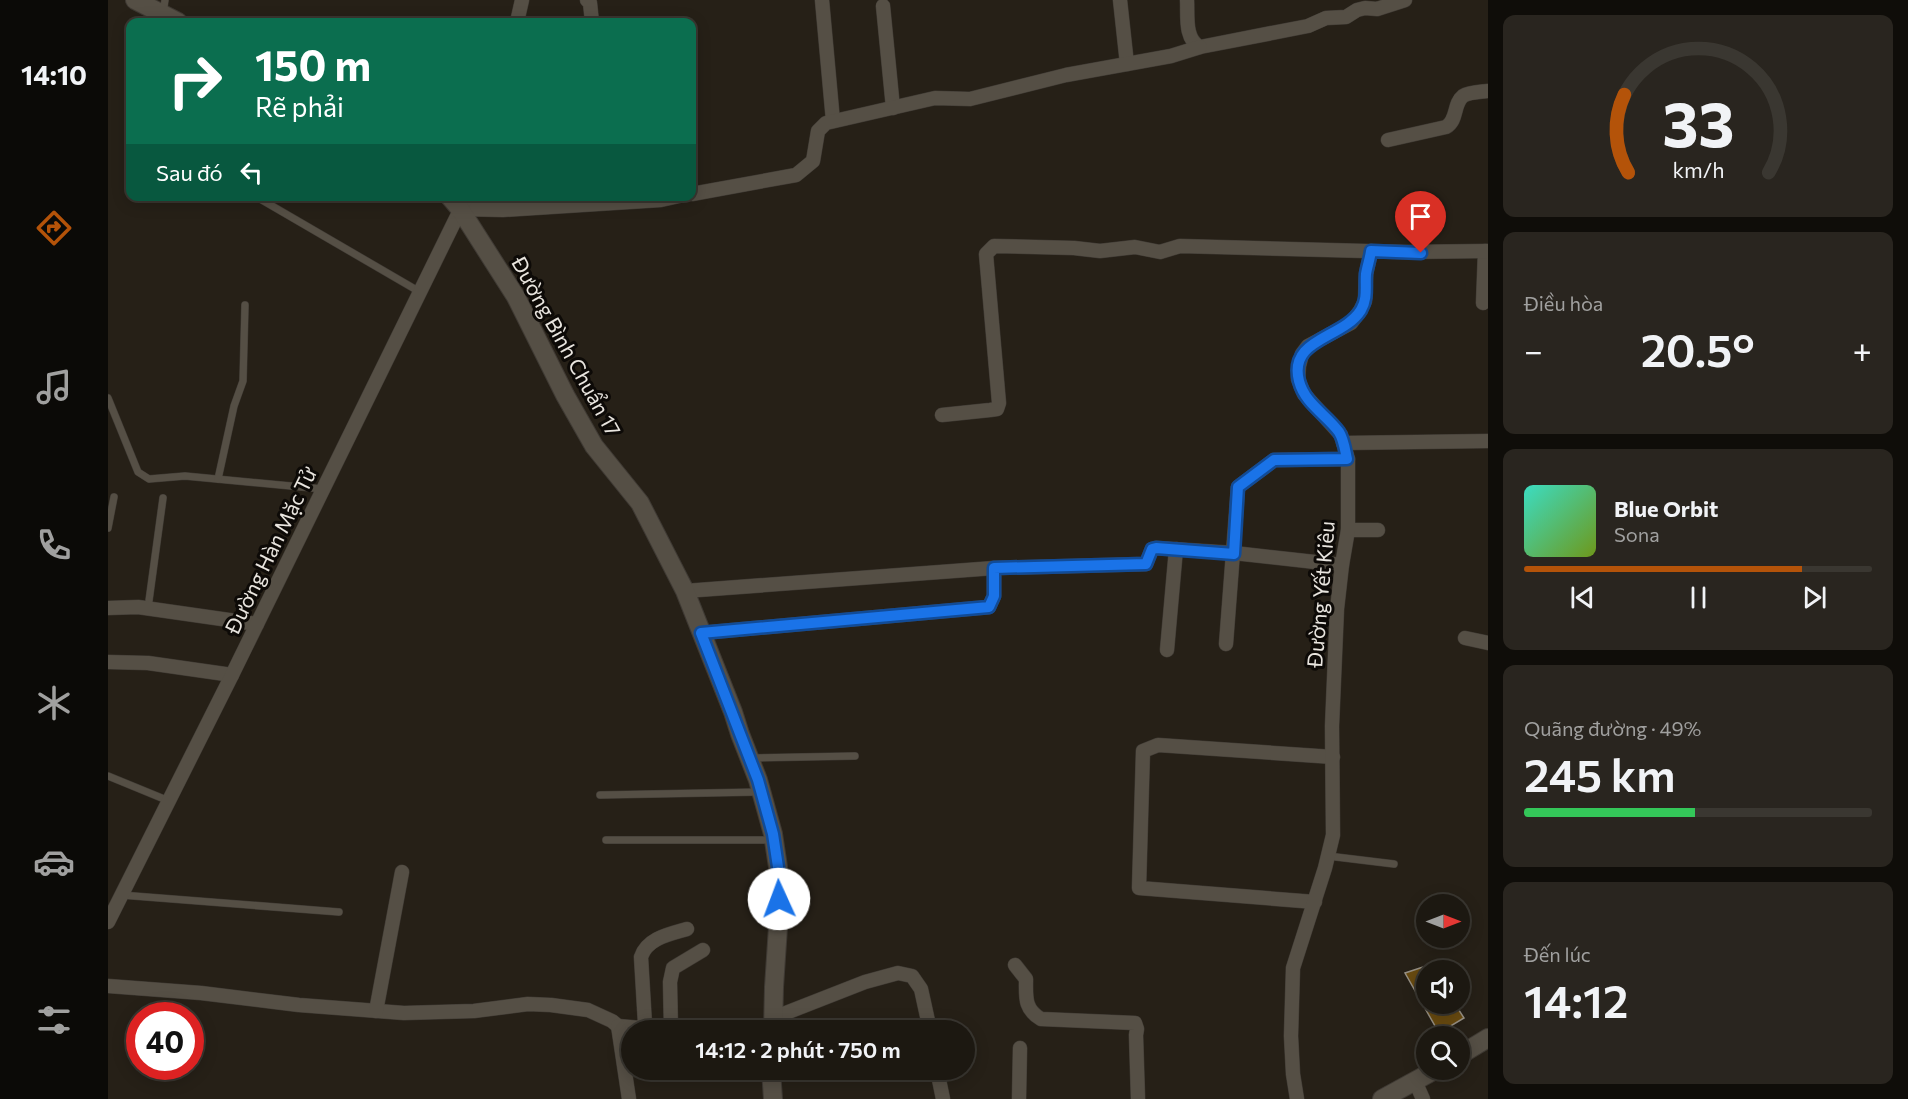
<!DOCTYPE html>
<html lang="vi">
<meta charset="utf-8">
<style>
body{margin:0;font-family:Commissioner,sans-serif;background:#29251f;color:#f1f3f6;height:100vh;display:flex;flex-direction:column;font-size:22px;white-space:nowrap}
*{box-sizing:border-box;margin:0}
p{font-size:20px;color:#a0a09f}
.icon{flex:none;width:33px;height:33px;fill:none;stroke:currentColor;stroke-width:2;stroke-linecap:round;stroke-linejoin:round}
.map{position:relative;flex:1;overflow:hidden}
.sheet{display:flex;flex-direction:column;gap:15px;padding:15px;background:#0f0d09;width:420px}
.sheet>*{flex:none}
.hud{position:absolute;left:18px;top:18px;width:570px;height:183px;border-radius:12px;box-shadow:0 3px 15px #0003,0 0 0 2px #3a3731;background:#0b6e4f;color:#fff;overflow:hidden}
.needle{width:39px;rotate:90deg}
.fabs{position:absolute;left:1308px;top:894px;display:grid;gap:12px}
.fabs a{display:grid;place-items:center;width:54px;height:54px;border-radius:50%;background:#1c1811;box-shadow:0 3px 15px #0003,0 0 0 2px #3a3731;font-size:30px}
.speed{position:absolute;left:18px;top:1002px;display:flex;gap:12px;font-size:30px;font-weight:700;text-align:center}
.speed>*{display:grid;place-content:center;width:78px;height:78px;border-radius:50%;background:#1c1811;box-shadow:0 3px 15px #0003,0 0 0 2px #3a3731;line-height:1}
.speed .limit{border:9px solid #d22;background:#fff;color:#111}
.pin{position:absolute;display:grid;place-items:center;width:51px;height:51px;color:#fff;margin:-62px -26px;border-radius:50% 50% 50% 0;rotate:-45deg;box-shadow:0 0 6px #0007}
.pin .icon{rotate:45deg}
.me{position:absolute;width:66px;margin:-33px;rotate:358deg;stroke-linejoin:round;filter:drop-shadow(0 0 4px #0008)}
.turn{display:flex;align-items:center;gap:21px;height:126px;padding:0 30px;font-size:27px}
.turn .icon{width:78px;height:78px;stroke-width:2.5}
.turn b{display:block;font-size:42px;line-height:51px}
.then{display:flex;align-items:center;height:57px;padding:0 30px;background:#0003;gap:12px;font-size:22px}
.big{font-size:45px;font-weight:600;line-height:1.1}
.sheet .tile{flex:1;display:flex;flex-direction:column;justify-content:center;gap:9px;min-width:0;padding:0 21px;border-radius:12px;background:#29251f}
.sheet .dial{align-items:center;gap:0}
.dial svg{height:156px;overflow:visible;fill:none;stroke:#3a3731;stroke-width:7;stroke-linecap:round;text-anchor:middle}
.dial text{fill:#f1f3f6;stroke:none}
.song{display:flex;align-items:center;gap:18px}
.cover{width:72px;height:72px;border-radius:9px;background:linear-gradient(135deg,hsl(170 70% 55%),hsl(80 70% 35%))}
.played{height:6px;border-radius:3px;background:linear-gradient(90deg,#b45309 80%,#3a3731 80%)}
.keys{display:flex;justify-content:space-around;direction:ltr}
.heat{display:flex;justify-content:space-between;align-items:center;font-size:33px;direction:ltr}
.charge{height:9px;border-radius:4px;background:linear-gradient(90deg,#34c759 49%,#3a3731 0)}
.trip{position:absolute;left:513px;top:1020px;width:354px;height:60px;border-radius:30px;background:#1c1811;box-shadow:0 3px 15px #0003,0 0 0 2px #3a3731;font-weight:600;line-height:60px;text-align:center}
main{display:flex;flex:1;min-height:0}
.menu{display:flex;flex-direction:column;width:108px;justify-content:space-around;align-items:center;background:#0b0a07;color:#a0a09f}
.menu .icon{width:42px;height:42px}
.menu .on{color:#b45309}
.menu b{font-size:27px;color:#f1f3f6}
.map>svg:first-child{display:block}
</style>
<main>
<nav class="menu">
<b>14:10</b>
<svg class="icon on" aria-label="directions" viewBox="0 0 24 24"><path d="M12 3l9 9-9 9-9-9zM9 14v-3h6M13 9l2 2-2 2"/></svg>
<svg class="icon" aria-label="music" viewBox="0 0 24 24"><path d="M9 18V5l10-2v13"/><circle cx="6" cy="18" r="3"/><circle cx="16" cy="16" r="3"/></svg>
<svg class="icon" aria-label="phone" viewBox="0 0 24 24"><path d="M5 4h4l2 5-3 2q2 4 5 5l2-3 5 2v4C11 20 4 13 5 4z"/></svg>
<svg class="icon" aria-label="climate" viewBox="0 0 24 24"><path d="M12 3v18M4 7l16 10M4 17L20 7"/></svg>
<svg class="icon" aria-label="car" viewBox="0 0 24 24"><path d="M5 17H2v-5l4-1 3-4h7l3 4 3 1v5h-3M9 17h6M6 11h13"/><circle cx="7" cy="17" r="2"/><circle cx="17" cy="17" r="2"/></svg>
<svg class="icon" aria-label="filters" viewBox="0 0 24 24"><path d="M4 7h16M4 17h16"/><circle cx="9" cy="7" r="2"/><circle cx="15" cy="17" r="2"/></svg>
</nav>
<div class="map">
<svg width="1380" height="1099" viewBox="0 0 1380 1099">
<rect width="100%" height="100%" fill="#262017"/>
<polygon fill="#684a10" stroke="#968f83" stroke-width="1.5" points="1318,966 1318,1004 1347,1004 1356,1018 1331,1033 1297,973"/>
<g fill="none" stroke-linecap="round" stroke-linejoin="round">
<defs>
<g id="lane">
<polyline points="55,14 57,0"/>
<polyline points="147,196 312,292"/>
<polyline points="0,398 30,472 41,479 77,476 215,489"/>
<polyline points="110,479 126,406 135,381 137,305"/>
<polyline points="0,528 6,497"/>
<polyline points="40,608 55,498"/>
<polyline points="644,758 747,756"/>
<polyline points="0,776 61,801"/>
<polyline points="492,795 651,792"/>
<polyline points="498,840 666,840"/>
<polyline points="1220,856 1286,864"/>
<polyline points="13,895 231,912"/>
</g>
<g id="street">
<polyline points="479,0 482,3 484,22"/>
<polyline points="714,0 725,121"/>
<polyline points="1012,0 1019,64"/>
<path d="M1079,0c1,15 -3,39 13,47l108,-21 18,-8 20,-1 11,-7 8,-2 12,1 28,-9"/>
<polyline points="775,6 785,108"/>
<polyline points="409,22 414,0"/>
<path d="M1280,140l58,-13c12,-7 7,-23 17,-31 6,-4 17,-4 25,-5"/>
<polyline points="584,194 688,175 705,161 710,131 718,123 827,98 862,99 958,75 1063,56 1092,47"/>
<polyline points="352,209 395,210 553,200 571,196"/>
<polyline points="1375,303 1377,251"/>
<polyline points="834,415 882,410 889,409 891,403 878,254 886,246 966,248 992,251 1027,247 1052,252 1072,246 1296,252 1380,251"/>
<polyline points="1235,443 1380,441"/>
<polyline points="1240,530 1270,530"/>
<polyline points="577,591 886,568 1038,564 1044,549 1048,548 1126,553 1234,565"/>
<polyline points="0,608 30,607 149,624"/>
<polyline points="593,633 881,607 886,596 886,568"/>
<polyline points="1357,638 1380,643"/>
<polyline points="1118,644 1130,487 1166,460 1240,459"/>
<polyline points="1059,650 1068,549"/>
<polyline points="0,662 40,663 124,675"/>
<polyline points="1207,902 1031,888 1035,751 1050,745 1225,757"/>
<polyline points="0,922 124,675 359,196"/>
<path d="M907,965l11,14c0,18 -2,30 15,40l94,4 2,6 -1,6 2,64"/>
<path d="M0,986l93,7 98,12 105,8 70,-2 54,-7 23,1 37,5 24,11 6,5 23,2 4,-4 -4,-67c6,-19 29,-23 46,-28"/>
<polyline points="268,1011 294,872"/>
<polyline points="665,1018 757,982 790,973 804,976 813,989 822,1030"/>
<polyline points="510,1026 521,1099"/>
<polyline points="563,1029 562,982 565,968 595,950"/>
<polyline points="829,1070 835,1099"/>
<polyline points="1307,1081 1315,1099"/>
<polyline points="911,1099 912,1048"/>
<polyline points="1189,1099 1185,1074 1183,1036 1185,968 1217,868 1225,835 1224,726 1229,609 1234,565 1240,530 1240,459 1233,435 1196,394 1190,379 1191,366 1194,354 1200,346 1243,323 1252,311 1257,301 1258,274 1263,251"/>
</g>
<g id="secondary">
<polyline points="27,0 70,22"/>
<polyline points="341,196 352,209 408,297 457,395 486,446 532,503 577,591 625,712 632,734 650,780 665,834 670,867 671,912 666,987 665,1030"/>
<polyline points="1352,1055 1380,1038"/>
<polyline points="663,1070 665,1099"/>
<polyline points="1274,1099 1327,1070"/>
</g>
</defs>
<use href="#lane" stroke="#3f3a34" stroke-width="8"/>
<use href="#street" stroke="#3f3a34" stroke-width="15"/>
<use href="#secondary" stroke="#3f3a34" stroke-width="20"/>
<use href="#lane" stroke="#554f45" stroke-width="7"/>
<use href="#street" stroke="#554f45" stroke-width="14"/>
<use href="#secondary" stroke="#554f45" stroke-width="18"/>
</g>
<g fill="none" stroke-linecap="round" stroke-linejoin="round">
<defs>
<path id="route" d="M671,899l-1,-32 -5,-33 -15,-54 -57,-147 288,-26 5,-11v-28l152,-4 6,-15 4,-1 78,6 4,-67 36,-27 73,-1c-2,-9 -3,-19 -8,-27 -13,-18 -34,-28 -40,-51 -11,-43 44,-42 62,-71 7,-12 4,-23 5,-36 1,-7 4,-15 5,-23l50,2"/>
</defs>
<use href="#route" stroke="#114b97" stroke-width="15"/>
<use href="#route" stroke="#1a73e8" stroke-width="10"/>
</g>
<g text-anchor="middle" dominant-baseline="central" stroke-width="6" stroke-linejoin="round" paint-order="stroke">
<g font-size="21" fill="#e9e5df" stroke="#0d0a07">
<text transform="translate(459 346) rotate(61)">Đường Bình Chuẩn 17</text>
<text transform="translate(162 550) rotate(-64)">Đường Hàn Mặc Tử</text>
<text transform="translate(1212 594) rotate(-85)">Đường Yết Kiêu</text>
</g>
</g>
</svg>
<div class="fabs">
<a><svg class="needle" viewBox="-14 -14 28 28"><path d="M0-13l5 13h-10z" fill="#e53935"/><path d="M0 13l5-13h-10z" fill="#a0a09f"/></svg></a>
<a><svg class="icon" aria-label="sound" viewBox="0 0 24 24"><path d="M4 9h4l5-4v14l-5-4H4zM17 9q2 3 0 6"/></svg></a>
<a><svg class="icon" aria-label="search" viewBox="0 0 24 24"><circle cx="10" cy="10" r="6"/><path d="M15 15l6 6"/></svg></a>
</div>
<div class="speed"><div class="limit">40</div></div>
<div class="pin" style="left:1313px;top:253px;background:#d93025"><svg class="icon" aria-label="arrive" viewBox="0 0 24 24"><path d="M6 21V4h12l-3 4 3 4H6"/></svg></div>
<svg class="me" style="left:671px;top:899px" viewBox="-20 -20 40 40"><circle r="19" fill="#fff"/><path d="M0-13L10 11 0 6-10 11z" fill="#1a73e8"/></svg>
<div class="trip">14:12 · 2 phút · 750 m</div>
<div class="hud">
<div class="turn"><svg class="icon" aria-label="right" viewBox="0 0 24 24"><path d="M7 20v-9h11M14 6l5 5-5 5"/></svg><div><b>150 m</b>Rẽ phải</div></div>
<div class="then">Sau đó<svg class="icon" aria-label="left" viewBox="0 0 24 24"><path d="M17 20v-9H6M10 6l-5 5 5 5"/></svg></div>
</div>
</div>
<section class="sheet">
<div class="tile dial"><svg viewBox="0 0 100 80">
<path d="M14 69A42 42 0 1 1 86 69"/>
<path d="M14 69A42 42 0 0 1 12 29" stroke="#b45309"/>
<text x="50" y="56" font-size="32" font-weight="700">33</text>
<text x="50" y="72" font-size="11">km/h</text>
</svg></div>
<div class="tile"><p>Điều hòa</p>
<div class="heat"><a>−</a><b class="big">20.5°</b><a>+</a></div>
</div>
<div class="tile">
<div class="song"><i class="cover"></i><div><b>Blue Orbit</b><p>Sona</p></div></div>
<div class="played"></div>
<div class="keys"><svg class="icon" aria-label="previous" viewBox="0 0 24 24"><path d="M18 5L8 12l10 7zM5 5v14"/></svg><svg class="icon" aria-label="pause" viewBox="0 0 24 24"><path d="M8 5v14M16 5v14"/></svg><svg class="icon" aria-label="next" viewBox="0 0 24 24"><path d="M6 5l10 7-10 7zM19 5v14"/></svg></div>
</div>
<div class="tile"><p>Quãng đường · 49%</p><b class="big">245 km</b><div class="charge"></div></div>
<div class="tile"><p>Đến lúc</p><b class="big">14:12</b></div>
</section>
</main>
